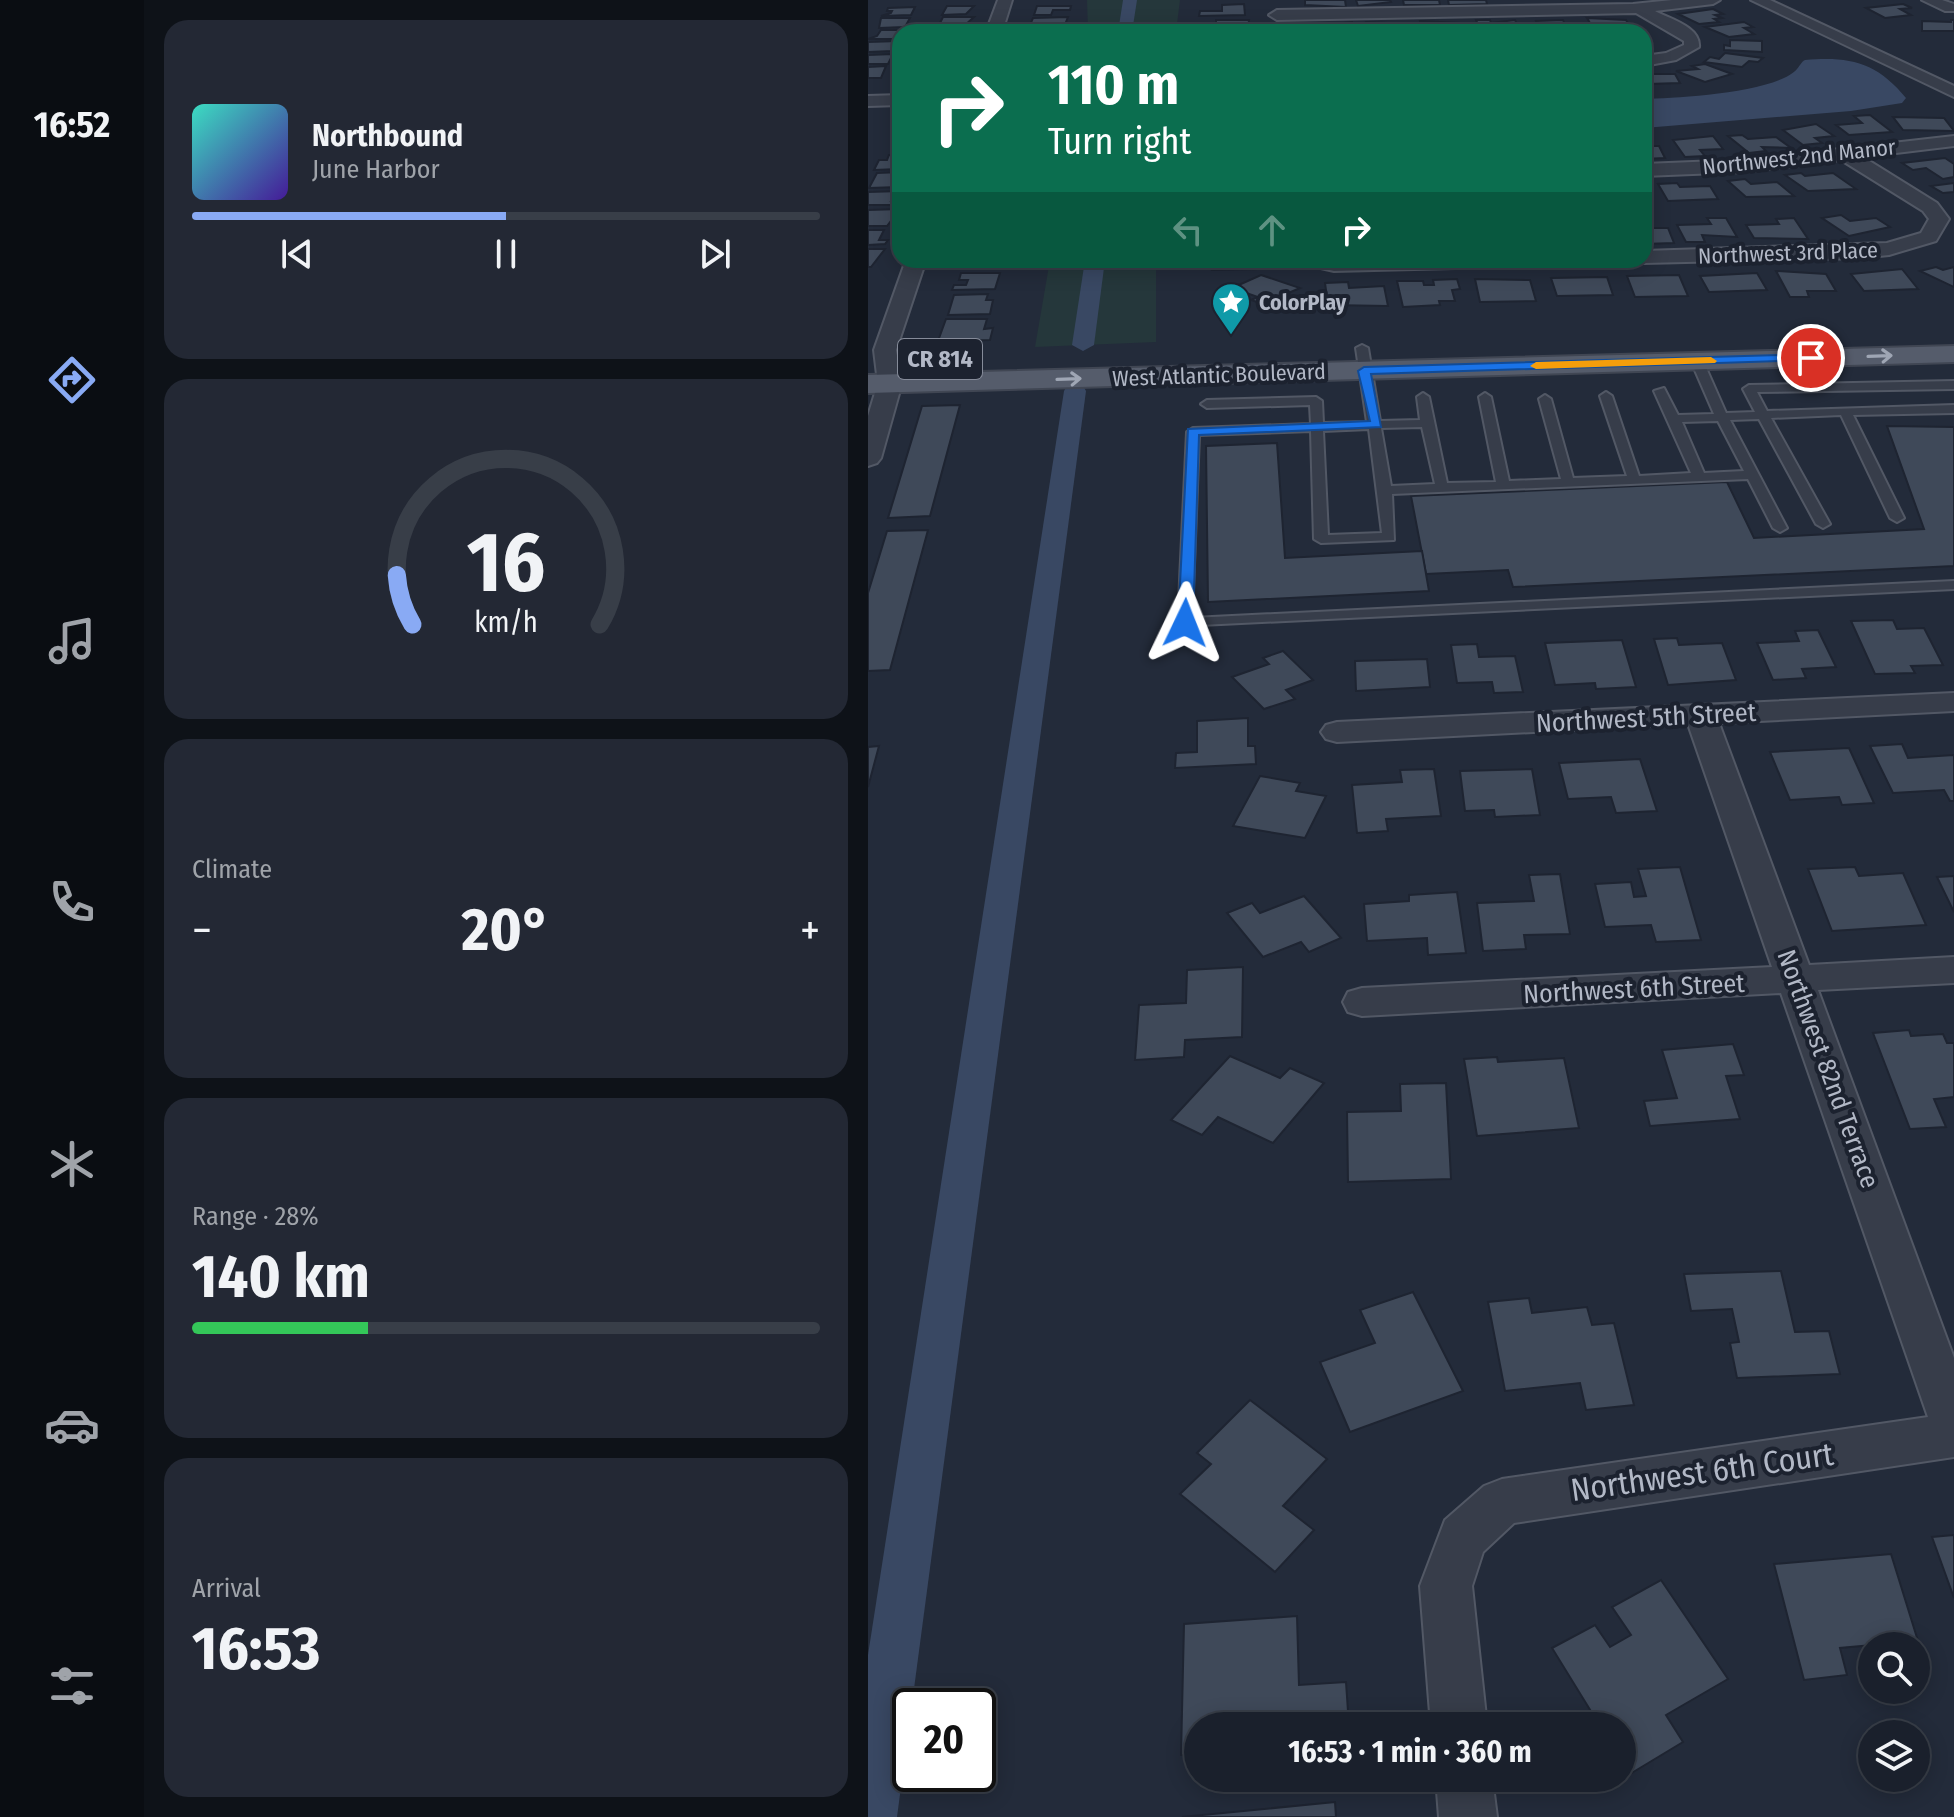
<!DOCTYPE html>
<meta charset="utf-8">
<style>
body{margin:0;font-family:"Fira Sans Condensed",sans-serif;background:#232834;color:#f1f3f6;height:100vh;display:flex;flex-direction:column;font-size:30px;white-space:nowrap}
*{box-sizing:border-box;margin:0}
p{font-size:26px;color:#9fa3a9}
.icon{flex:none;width:44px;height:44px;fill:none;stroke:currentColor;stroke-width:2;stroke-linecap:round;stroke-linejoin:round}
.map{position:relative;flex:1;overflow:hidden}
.drawer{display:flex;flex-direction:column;gap:20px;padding:20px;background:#0e1218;width:724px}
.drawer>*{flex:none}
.top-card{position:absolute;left:24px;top:24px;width:760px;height:244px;border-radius:24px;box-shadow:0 4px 20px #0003,0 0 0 2px #383e48;background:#0b6e4f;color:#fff;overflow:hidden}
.controls{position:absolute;left:990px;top:1632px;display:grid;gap:16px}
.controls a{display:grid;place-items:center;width:72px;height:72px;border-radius:50%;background:#1a202c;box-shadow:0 4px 20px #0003,0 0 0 2px #383e48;font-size:40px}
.speed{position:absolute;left:24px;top:1688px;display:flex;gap:16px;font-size:40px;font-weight:700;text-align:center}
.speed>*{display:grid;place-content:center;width:104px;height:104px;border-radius:50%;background:#1a202c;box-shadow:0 4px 20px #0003,0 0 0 2px #383e48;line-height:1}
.speed .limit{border:4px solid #111;border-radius:12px;background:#fff;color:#111}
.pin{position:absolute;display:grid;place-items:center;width:68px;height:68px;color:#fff;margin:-34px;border:4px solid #fff;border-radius:50%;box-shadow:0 2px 8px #0007}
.me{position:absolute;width:88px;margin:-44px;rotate:2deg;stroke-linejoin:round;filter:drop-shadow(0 0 6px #0008)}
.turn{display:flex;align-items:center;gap:28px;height:168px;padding:0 24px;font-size:36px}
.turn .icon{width:104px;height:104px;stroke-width:2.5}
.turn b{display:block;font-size:56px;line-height:68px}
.lanes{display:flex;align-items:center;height:76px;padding:0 24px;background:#0003;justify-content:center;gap:40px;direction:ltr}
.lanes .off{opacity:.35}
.big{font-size:60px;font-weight:700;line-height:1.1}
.drawer .widget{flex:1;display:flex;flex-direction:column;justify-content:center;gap:12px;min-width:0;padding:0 28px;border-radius:24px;background:#232834}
.drawer .dial{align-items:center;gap:0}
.dial svg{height:208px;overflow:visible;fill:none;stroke:#383e48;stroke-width:7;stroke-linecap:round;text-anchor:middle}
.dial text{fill:#f1f3f6;stroke:none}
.song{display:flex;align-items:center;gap:24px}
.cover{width:96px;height:96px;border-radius:12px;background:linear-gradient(135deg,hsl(170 70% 55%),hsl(260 70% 35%))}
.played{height:8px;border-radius:4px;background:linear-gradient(90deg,#89aaf4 50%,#383e48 50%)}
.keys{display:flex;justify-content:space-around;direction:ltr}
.heat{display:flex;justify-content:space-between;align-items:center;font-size:44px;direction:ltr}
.charge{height:12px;border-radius:6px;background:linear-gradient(90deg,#34c759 28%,#383e48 0)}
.trip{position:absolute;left:316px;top:1712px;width:452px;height:80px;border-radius:40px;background:#1a202c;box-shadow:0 4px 20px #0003,0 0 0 2px #383e48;font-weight:700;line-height:80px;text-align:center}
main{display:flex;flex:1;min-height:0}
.tab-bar{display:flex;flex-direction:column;width:144px;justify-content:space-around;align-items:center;background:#0a0d12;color:#9fa3a9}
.tab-bar .icon{width:56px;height:56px}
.tab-bar .on{color:#89aaf4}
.tab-bar b{font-size:36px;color:#f1f3f6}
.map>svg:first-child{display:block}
</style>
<main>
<nav class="tab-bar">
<b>16:52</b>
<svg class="icon on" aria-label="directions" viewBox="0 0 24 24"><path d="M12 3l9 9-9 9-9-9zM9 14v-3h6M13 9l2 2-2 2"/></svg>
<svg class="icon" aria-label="music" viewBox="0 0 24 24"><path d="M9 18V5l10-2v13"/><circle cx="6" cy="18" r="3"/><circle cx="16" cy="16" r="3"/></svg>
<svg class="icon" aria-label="phone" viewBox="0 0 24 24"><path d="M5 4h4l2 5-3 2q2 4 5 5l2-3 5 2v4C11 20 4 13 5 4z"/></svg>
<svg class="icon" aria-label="climate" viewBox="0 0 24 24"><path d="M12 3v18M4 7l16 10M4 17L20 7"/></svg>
<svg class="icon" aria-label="car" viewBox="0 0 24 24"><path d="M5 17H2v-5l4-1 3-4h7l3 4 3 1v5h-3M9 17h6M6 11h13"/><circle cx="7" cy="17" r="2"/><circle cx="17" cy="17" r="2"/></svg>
<svg class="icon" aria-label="filters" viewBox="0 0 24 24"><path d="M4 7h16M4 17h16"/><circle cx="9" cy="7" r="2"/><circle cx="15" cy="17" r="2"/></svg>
</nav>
<section class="drawer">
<div class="widget">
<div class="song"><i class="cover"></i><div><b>Northbound</b><p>June Harbor</p></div></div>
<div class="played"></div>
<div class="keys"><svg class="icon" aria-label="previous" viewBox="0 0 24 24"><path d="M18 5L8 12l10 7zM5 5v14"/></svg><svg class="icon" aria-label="pause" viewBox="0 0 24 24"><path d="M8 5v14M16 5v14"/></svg><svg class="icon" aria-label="next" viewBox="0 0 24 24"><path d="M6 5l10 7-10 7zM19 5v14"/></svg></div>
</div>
<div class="widget dial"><svg viewBox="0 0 100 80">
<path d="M14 69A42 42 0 1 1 86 69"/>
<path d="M14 69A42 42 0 0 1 8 50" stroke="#89aaf4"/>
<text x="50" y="56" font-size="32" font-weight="700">16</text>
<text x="50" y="72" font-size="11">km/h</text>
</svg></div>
<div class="widget"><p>Climate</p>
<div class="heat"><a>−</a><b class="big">20°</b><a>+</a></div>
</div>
<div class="widget"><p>Range · 28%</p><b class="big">140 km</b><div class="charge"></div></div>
<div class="widget"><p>Arrival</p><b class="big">16:53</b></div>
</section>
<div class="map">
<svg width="1086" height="1817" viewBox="0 0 1086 1817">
<rect width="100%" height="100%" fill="#232b3a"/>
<g fill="#25373b">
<polygon points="219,0 312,0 308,32 220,32"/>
<polygon points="182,260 288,260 288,342 167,347"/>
</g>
<path fill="#394863" d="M937,60c44,-4 72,2 101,38l-4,5 -51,8 -207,17v-29c32,-1 132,-6 153,-30 3,-3 4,-7 8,-9z"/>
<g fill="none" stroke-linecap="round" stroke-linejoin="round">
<g fill="#394863" fill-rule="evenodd">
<polygon points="255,0 269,0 264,32 250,32"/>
<polygon points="217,260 237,260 226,345 215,351 204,345"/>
<polygon points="207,384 215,386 218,391 29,1817 0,1817 0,1655 196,391 199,386"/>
</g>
</g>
<g fill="#3f4959" stroke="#1e2431" stroke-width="2">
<polygon points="437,0 477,0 478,7 437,5"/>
<polygon points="488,0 522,0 523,2 490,6"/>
<polygon points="535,0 571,0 572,5 536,5"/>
<polygon points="580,0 618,0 619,4 581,5"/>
<polygon points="376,4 377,15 331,16 332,11 354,11 354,5"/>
<polygon points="1035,4 1044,8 1032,9 1043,15 1017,18 998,8"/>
<polygon points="79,6 106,6 98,14 74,15"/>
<polygon points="169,6 203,6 202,10 185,10 183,15 166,15"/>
<polygon points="47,7 43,15 13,16 23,13 24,11 19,11 20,8"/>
<polygon points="845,9 855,14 847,15 854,18 846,19 851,22 831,24 810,14"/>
<polygon points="75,17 106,17 96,26 70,27"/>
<polygon points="200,17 196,27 161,27 165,18"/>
<polygon points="13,18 42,18 37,27 11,28"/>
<polygon points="719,18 758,20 764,30 725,28"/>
<polygon points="348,20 381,20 380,30 338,31 339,27 348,27"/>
<polygon points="608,20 622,20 623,23 647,20 652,30 613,32"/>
<polygon points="695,20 699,30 672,30 668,21"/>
<polygon points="1083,20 1086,20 1086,31 1054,31 1054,21 1083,22"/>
<polygon points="552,21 591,23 594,30 554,32"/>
<polygon points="484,22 486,32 439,32 438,27"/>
<polygon points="498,22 539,24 540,32 499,32"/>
<polygon points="876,22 885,27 876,28 886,34 861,37 837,27"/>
<polygon points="13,30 37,30 32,32 32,39 0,39 9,36"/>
<polygon points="862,40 894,41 894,52 856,50 856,45 862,46"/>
<polygon points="30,41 32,48 25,51 0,52 0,42"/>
<polygon points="857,53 895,58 890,62 881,61 874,67 836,62 842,57 851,59"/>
<polygon points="25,54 20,64 0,64 0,55"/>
<polygon points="837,64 864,74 837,82 808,71 830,69 824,66"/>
<polygon points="18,66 13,78 0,78 0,67"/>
<polygon points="776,74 807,74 812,83 781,84 784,90 776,90"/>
<polygon points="1002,115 1024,132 981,135 968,125 994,123 986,116"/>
<polygon points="1025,117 1076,118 1086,131 1035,130"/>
<polygon points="948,124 966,136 947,138 954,143 935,145 915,130"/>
<polygon points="874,135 880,139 908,137 923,148 894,147 898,151 881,153 860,136"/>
<polygon points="845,136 855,149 832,150 837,156 817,157 805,140"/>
<polygon points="776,146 791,146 797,158 776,159"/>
<polygon points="21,155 32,155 32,169 6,170 11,160 19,160"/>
<polygon points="1077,158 1086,164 1086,177 1075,179 1058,168 1045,170 1034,163"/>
<polygon points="32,172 32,187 1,188 9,173"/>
<polygon points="933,173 937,176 965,173 988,189 940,191 917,175"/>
<polygon points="877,179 883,184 909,182 926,196 878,197 860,181"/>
<polygon points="809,183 812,187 842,186 850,199 800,201 790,184"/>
<polygon points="1086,183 1086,192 1075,193 1063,186"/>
<polygon points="32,191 32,196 25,196 23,201 32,201 32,205 0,205 0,192"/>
<polygon points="32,209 19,226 0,226 0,210"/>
<polygon points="973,215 982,221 1008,218 1022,227 981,236 954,218"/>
<polygon points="839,218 858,218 869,237 834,235 837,242 818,242 809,225 843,224"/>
<polygon points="926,218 940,239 886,238 878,225 911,224 908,219"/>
<polygon points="776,228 800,228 806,243 776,244"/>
<polygon points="0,230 16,230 11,240 20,240 17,244 0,245"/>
<polygon points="0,249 17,249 3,267 0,267"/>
<polygon points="98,260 134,260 132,268 95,268"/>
<polygon points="345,260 390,260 389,269 344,270"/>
<polygon points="1068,267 1075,270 1086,267 1086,287 1052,271"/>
<polygon points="1034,269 1050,289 996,291 983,274"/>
<polygon points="908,271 958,274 968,291 939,291 941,297 922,297"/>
<polygon points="93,273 132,273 127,289 84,290 86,285 98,285 100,280 91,280"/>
<polygon points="889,273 899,290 841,292 832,276"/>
<polygon points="393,275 432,288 395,304 383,300 390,297 364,288"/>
<polygon points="811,275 820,296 767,297 759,276"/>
<polygon points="739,277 745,295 689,296 683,278"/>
<polygon points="589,279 592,289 584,290 587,301 571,301 572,305 535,307 529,281 555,281 556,285 566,285 565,280"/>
<polygon points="607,279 662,280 668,301 612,302"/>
<polygon points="480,282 481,288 516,286 520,306 460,305 457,283"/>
<polygon points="120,294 118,300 125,300 122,314 80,315 86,295"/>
<polygon points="78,319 119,319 116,329 125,328 122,340 70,341"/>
<polygon points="92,405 62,516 20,518 54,406"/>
<polygon points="1019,426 1086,427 1086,566 645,587 640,570 558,574 543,496 859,482 886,538 1056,529"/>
<polygon points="409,443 417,558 554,551 561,591 340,602 338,446"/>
<polygon points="60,530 22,670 0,671 0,593 19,531"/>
<polygon points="1025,620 1029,629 1056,628 1075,665 1043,666 1047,673 1007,674 983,621"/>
<polygon points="950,630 968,667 934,669 938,678 905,680 889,643 931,641 927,631"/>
<polygon points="809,638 811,645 854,643 868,680 800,685 786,639"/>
<polygon points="754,640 768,687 728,689 727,683 687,685 677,643"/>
<polygon points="609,644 611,657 647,656 655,692 626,693 624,682 589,683 583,645"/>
<polygon points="415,651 445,680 418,690 427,699 396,709 364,677 401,664 395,658"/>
<polygon points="559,659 562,687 488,691 487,661"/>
<polygon points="380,718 380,746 387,746 388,764 307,768 308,753 329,752 329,721"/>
<polygon points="1034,744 1040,758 1086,755 1086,801 1082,801 1076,790 1025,793 1002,746"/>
<polygon points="11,746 0,787 0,747"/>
<polygon points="981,748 1006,803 974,805 971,797 922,800 902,752"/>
<polygon points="772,759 789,811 748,813 743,797 700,799 691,763"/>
<polygon points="566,769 573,816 518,819 520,831 489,833 484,785 534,782 532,770"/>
<polygon points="664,769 672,815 627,817 626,810 597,811 592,771"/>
<polygon points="392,776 432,783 428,791 458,796 437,838 365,826"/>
<polygon points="812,867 833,940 788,942 783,925 737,927 727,884 763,882 766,897 778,896 770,869"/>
<polygon points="987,867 991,876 1035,873 1058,925 964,931 940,869"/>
<polygon points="692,874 702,934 656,935 658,949 615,951 609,903 666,901 661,875"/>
<polygon points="1086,876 1086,912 1069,877"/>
<polygon points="589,892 598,953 560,955 559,938 499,941 496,904 541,901 541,895"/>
<polygon points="436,896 473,938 441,952 433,942 395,957 359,913 384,903 392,913"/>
<polygon points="375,967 374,1037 317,1040 316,1057 267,1060 271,1005 318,1003 319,970"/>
<polygon points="1041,1030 1043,1036 1075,1034 1079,1043 1086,1043 1086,1097 1066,1099 1078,1127 1042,1129 1005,1033"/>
<polygon points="865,1044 876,1075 858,1076 872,1119 782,1126 776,1101 809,1098 794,1050"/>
<polygon points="362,1056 412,1078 422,1068 456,1083 405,1143 350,1117 334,1135 303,1120"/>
<polygon points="629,1057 630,1062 696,1058 711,1128 609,1136 596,1059"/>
<polygon points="578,1083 583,1179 480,1182 479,1112 533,1111 532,1084"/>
<polygon points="913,1271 927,1332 961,1331 972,1374 869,1378 862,1343 871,1342 864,1309 823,1311 816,1274"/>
<polygon points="545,1292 595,1391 482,1432 452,1362 507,1343 492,1310"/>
<polygon points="661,1298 664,1313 719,1307 724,1325 746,1323 766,1405 718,1410 712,1383 637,1391 620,1302"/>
<polygon points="382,1400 459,1459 415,1506 446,1530 407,1572 312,1494 343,1464 329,1453"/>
<polygon points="1086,1535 1086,1598 1064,1537"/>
<polygon points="1023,1554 1050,1641 972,1648 979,1675 936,1680 906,1564"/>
<polygon points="793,1580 860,1679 798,1715 815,1742 762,1774 754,1761 754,1726 732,1726 684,1648 727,1625 742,1647 763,1635 744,1607"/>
<polygon points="429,1616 431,1685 478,1682 481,1726 330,1726 330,1754 313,1755 316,1624"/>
<polygon points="467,1802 468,1817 314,1817"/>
</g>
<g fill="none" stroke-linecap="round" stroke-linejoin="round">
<defs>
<path id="service" d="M494,345l6,3 12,73 40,-1 -3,-23 6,-4 6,4 18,86 49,-1 -17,-85 6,-4 6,4 18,84 52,-2 -22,-80 6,-4 6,4 22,79 54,-2 -27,-80 6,-4 6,4 27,80 52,-3 -37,-82 10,-3 14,27 36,-1 -23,-53 6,-3 6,3 23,52 29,-1 -12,-23 6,-4 205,-4v8l-197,3 10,19 187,-6v8l-101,2 51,103 -7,4 -7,-4 -49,-103 -70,3 59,106 -7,4 -7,-4 -57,-105 -29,1 57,108 -7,4 -7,-4 -25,-49 -356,15 2,46 -73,3 -7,-4 -3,-108 -112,4 -7,183 762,-37v8l-774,37 -2,-3 9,-191 6,-4 118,-4 -1,-19 -103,3 -6,-4 6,-4 109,-3 6,4 1,22 44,-1 -11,-74zM850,421l26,50 -40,2 -22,-51zM554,427l13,57 -44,2 -10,-58zM501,429l13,104 -54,2 -5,-104z"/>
<g id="minor">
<polygon points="130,0 144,0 134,32 118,32"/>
<path d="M804,0h48l-7,4 -58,7c15,8 46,16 44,36l-23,13 -32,6v-10l22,-3 18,-8v-4l-48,-28 -359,7 -8,-5 8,-5 356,-6z"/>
<polygon points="883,0 902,0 1086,86 1086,97"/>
<polygon points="1054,0 1074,0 1086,4 1086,11 1077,11"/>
<polygon points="32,95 32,105 0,106 0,96"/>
<polygon points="1086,136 1086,146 995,157 1069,203 1081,219 1068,241 1021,255 991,258 776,263 768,260 776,260 776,251 1019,243 1053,233 1061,219 1055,211 973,160 874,172 776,176 776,164 874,160"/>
<polygon points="38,260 58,260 28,350 34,383 13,458 9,463 0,466 0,416 10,383 6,350"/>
<polygon points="432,260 682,260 672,266 466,271 435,264"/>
<polygon points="1086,693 1086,711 851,723 941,965 1086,957 1086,983 950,990 1086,1358 1086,1457 646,1523 615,1552 604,1586 619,1726 563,1726 552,1586 577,1520 616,1486 634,1479 1060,1417 913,993 494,1016 480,1012 475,1002 480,992 494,988 904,967 820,724 469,742 458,739 453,732 458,725 469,722"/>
<polygon points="568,1778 624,1778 629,1817 571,1817"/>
</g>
<polygon id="primary" points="1086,346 1086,362 0,393 0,375"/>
</defs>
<use href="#service" stroke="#525865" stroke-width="4"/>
<use href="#minor" stroke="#525865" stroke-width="4"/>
<use href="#primary" stroke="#404653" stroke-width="4"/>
<use href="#service" fill="#373d4a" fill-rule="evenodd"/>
<use href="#minor" fill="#373d4a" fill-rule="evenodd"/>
<use href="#primary" fill="#555c6b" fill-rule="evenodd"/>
</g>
<defs><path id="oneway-shaft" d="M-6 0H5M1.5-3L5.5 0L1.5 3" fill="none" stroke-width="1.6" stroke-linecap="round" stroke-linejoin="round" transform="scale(2)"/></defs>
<g stroke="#9fa6b4">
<use href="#oneway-shaft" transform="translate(1012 356) rotate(-2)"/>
<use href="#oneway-shaft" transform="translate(201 379) rotate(-2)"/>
</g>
<polygon fill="#1a73e8" stroke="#114b97" stroke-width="2" points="943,354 949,358 947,360 503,374 513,427 331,435 325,623 317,627 310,623 320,429 502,421 490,371 496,367"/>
<polygon fill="#f59e0b" points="843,357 849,361 847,363 668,369 662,366 668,362"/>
<defs>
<symbol id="sight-pin" viewBox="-11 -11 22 30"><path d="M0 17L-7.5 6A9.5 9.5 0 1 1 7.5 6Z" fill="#0f9aa8" stroke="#1c222f"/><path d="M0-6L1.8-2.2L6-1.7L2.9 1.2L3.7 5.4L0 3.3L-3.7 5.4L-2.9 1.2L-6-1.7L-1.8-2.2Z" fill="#fff"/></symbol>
</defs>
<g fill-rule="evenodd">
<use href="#sight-pin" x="341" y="280" width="44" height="60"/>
</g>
<g text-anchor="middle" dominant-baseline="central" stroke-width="8" stroke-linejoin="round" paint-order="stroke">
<g font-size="22" fill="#b2b8c6" stroke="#1c222f">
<text transform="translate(931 157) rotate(-6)">Northwest 2nd Manor</text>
<text transform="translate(920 253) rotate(-2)">Northwest 3rd Place</text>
<text transform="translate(351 375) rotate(-2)">West Atlantic Boulevard</text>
</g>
<g font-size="22" font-weight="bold" fill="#b2b8c6" stroke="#1c222f" text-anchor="start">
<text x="391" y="302">ColorPlay</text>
</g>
<rect fill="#1c222f" stroke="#858b99" stroke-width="2" x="30" y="339" width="84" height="40" rx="6"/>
<g font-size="24" font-weight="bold" fill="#b2b8c6">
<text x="72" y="359">CR 814</text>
</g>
<g font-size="26" fill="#b2b8c6" stroke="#1c222f">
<text transform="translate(778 718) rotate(-3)">Northwest 5th Street</text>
<text transform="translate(766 989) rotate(-3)">Northwest 6th Street</text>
<text transform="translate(960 1069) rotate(70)">Northwest 82nd Terrace</text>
</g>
<g font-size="32" fill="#b2b8c6" stroke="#1c222f">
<text transform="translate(834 1472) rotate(-8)">Northwest 6th Court</text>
</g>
</g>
</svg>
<div class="controls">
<a><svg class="icon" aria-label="search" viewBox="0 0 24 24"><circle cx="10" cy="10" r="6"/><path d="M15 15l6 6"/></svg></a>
<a><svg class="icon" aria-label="layers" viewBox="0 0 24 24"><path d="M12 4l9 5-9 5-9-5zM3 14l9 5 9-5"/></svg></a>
</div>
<div class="speed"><div class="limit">20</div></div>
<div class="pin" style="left:943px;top:358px;background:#d93025"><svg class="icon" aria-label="arrive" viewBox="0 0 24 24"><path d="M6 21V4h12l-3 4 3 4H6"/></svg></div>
<svg class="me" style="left:317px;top:623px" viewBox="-20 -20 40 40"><path d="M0-17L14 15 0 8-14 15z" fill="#1a73e8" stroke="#fff" stroke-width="4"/></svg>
<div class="trip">16:53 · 1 min · 360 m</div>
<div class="top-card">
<div class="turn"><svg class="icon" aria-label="right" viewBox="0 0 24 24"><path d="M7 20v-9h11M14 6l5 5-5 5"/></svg><div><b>110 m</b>Turn right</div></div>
<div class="lanes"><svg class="icon off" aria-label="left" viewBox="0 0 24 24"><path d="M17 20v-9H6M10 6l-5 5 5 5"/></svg><svg class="icon off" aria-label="ahead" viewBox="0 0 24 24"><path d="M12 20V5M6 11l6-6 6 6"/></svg><svg class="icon" aria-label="right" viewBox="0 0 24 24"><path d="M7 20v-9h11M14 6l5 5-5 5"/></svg></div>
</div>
</div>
</main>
